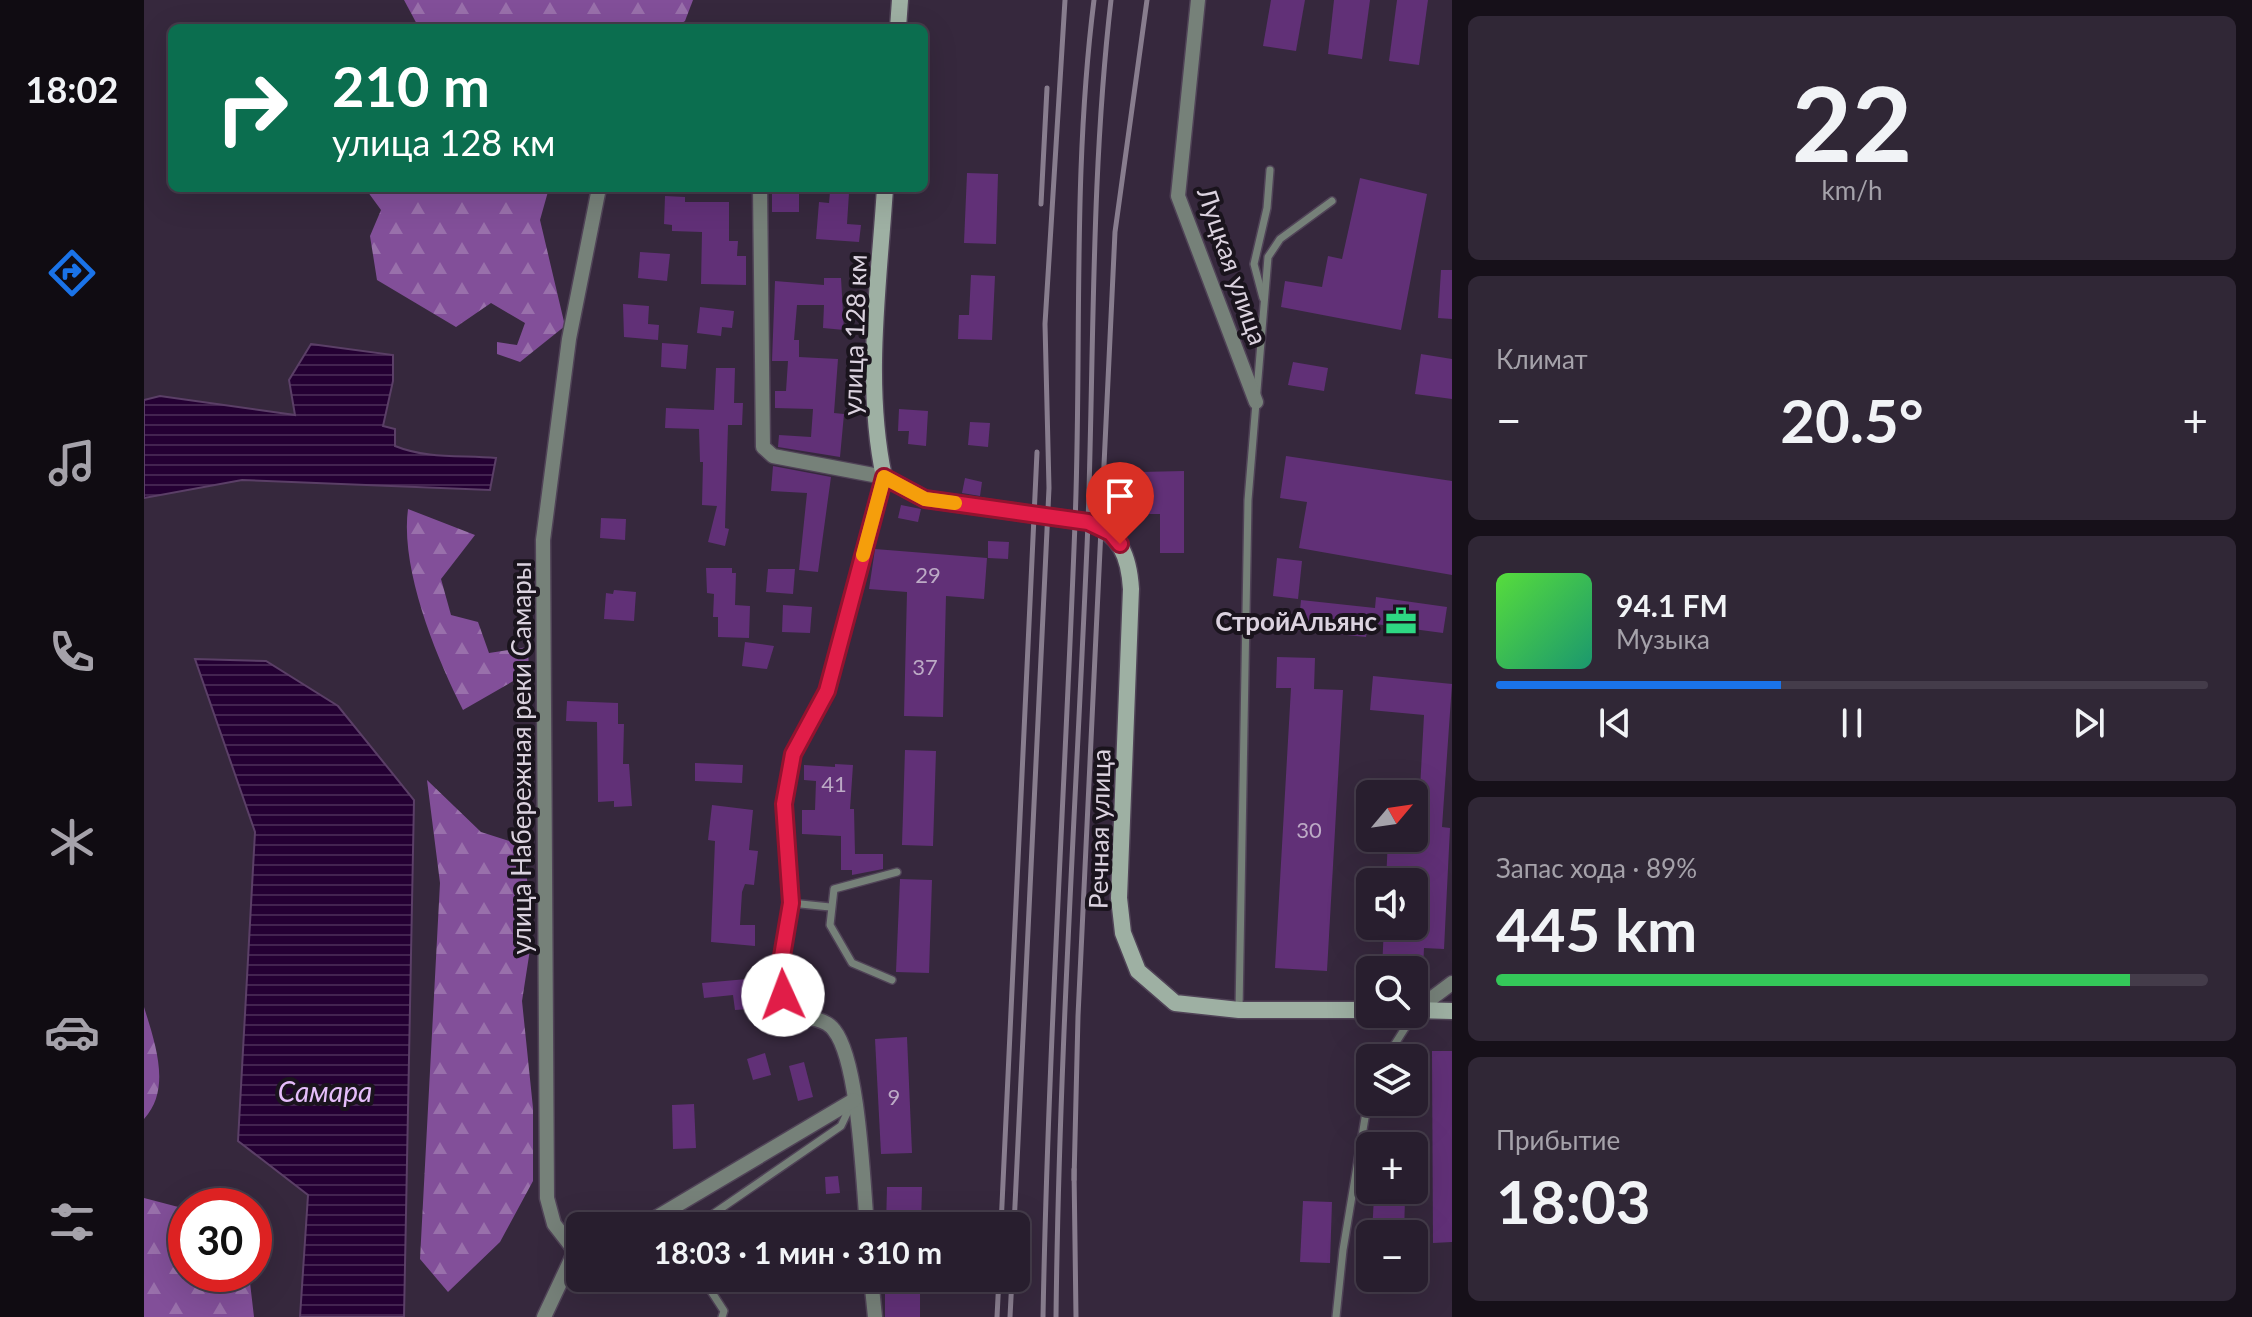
<!DOCTYPE html>
<html lang="ru">
<meta charset="utf-8">
<style>
body{margin:0;font-family:Lato,sans-serif;background:#302736;color:#f1f3f6;height:100vh;display:flex;flex-direction:column;font-size:30px;white-space:nowrap}
*{box-sizing:border-box;margin:0}
p{font-size:26px;color:#a5a2aa}
.icon{flex:none;width:44px;height:44px;fill:none;stroke:currentColor;stroke-width:2;stroke-linecap:round;stroke-linejoin:round}
.map{position:relative;flex:1;overflow:hidden}
.drawer{display:flex;flex-direction:column;gap:16px;padding:16px;background:#161019;width:800px}
.drawer>*{flex:none}
.top-card{position:absolute;left:24px;top:24px;width:760px;height:168px;border-radius:12px;box-shadow:0 8px 32px #0002,0 0 0 2px #443c4a;background:#0b6e4f;color:#fff;overflow:hidden}
.needle{width:52px;rotate:61deg}
.controls{position:absolute;left:1212px;top:780px;display:grid;gap:16px}
.controls a{display:grid;place-items:center;width:72px;height:72px;border-radius:12px;background:#281e2e;box-shadow:0 8px 32px #0002,0 0 0 2px #443c4a;font-size:40px}
.speed{position:absolute;left:24px;top:1188px;display:flex;gap:16px;font-size:40px;font-weight:700;text-align:center}
.speed>*{display:grid;place-content:center;width:104px;height:104px;border-radius:50%;background:#281e2e;box-shadow:0 8px 32px #0002,0 0 0 2px #443c4a;line-height:1}
.speed .limit{border:12px solid #d22;background:#fff;color:#111}
.pin{position:absolute;display:grid;place-items:center;width:68px;height:68px;color:#fff;margin:-82px -34px;border-radius:50% 50% 50% 0;rotate:-45deg;box-shadow:0 0 8px #0007}
.pin .icon{rotate:45deg}
.me{position:absolute;width:88px;margin:-44px;rotate:358deg;stroke-linejoin:round;filter:drop-shadow(0 0 6px #0008)}
.turn{display:flex;align-items:center;gap:28px;height:168px;padding:0 32px;font-size:36px}
.turn .icon{width:104px;height:104px;stroke-width:2.5}
.turn b{display:block;font-size:56px;line-height:68px}
.big{font-size:60px;font-weight:700;line-height:1.1}
.drawer .widget{flex:1;display:flex;flex-direction:column;justify-content:center;gap:12px;min-width:0;padding:0 28px;border-radius:12px;background:#302736}
.drawer .dial{align-items:center;gap:0}
.dial b{font-size:104px;line-height:1}
.song{display:flex;align-items:center;gap:24px}
.cover{width:96px;height:96px;border-radius:12px;background:linear-gradient(135deg,hsl(110 70% 55%),hsl(160 70% 35%))}
.played{height:8px;border-radius:4px;background:linear-gradient(90deg,#1a73e8 40%,#443c4a 40%)}
.keys{display:flex;justify-content:space-around;direction:ltr}
.heat{display:flex;justify-content:space-between;align-items:center;font-size:44px;direction:ltr}
.charge{height:12px;border-radius:6px;background:linear-gradient(90deg,#34c759 89%,#443c4a 0)}
.trip{position:absolute;left:422px;top:1212px;width:464px;height:80px;border-radius:12px;background:#281e2e;box-shadow:0 8px 32px #0002,0 0 0 2px #443c4a;font-weight:700;line-height:80px;text-align:center}
main{display:flex;flex:1;min-height:0}
.dock{display:flex;flex-direction:column;width:144px;justify-content:space-around;align-items:center;background:#100c12;color:#a5a2aa}
.dock .icon{width:56px;height:56px}
.dock .on{color:#1a73e8}
.dock b{font-size:36px;color:#f1f3f6}
.map>svg:first-child{display:block}
</style>
<main>
<nav class="dock">
<b>18:02</b>
<svg class="icon on" aria-label="directions" viewBox="0 0 24 24"><path d="M12 3l9 9-9 9-9-9zM9 14v-3h6M13 9l2 2-2 2"/></svg>
<svg class="icon" aria-label="music" viewBox="0 0 24 24"><path d="M9 18V5l10-2v13"/><circle cx="6" cy="18" r="3"/><circle cx="16" cy="16" r="3"/></svg>
<svg class="icon" aria-label="phone" viewBox="0 0 24 24"><path d="M5 4h4l2 5-3 2q2 4 5 5l2-3 5 2v4C11 20 4 13 5 4z"/></svg>
<svg class="icon" aria-label="climate" viewBox="0 0 24 24"><path d="M12 3v18M4 7l16 10M4 17L20 7"/></svg>
<svg class="icon" aria-label="car" viewBox="0 0 24 24"><path d="M5 17H2v-5l4-1 3-4h7l3 4 3 1v5h-3M9 17h6M6 11h13"/><circle cx="7" cy="17" r="2"/><circle cx="17" cy="17" r="2"/></svg>
<svg class="icon" aria-label="filters" viewBox="0 0 24 24"><path d="M4 7h16M4 17h16"/><circle cx="9" cy="7" r="2"/><circle cx="15" cy="17" r="2"/></svg>
</nav>
<div class="map">
<svg width="1308" height="1317" viewBox="0 0 1308 1317">
<defs>
<pattern id="forest-firs" width="22" height="20" patternUnits="userSpaceOnUse" patternTransform="scale(2)"><rect width="22" height="20" fill="#824f99"/><path d="M5 1l3.5 6h-7zM16 11l3.5 6h-7z" fill="#9970ab"/></pattern>
<pattern id="water-rules" width="6" height="5" patternUnits="userSpaceOnUse" patternTransform="scale(2)"><rect width="6" height="5" fill="#240033"/><path d="M0 2.5h6" fill="none" stroke="#432450"/></pattern>
</defs>
<rect width="100%" height="100%" fill="#36283d"/>
<g fill="url(#forest-firs)">
<polygon points="260,0 549,0 541,21 530,28 275,28"/>
<polygon points="221,188 405,188 396,220 421,326 376,362 353,354 353,342 373,345 381,323 347,303 312,327 233,280 226,236 237,210"/>
<path d="M264,509l67,26 -34,44 10,36 27,7 11,31 39,-6 1,25 -66,38c-27,-53 -63,-141 -55,-201z"/>
<polygon points="283,780 337,832 381,846 387,943 378,1001 389,1108 389,1181 356,1242 304,1292 276,1259 296,883"/>
<path d="M0,1007c11,36 28,82 0,112z"/>
<polygon points="0,1198 42,1209 42,1274 105,1274 110,1317 0,1317"/>
</g>
<g fill="url(#water-rules)" stroke="#5b3f67" stroke-width="2">
<path d="M167,344l82,11v26l-10,45 12,3v17c32,13 66,9 101,12l-6,32 -248,-10 -98,18v-98l16,-4 135,19 -6,-35z"/>
<polygon points="51,659 122,661 194,706 270,800 260,1317 156,1317 164,1195 94,1141 111,832"/>
</g>
<g fill="#613077">
<polygon points="1127,0 1161,0 1152,51 1119,46"/>
<polygon points="1190,0 1226,0 1218,59 1184,54"/>
<polygon points="1253,0 1284,0 1275,65 1245,61"/>
<polygon points="823,173 854,174 852,244 820,243"/>
<polygon points="1216,178 1283,194 1257,330 1137,307 1141,281 1178,287 1184,256 1198,259"/>
<rect x="628" y="188" width="27" height="24"/>
<polygon points="686,192 705,193 703,224 717,225 715,242 672,239 675,202 685,203"/>
<polygon points="521,196 541,197 541,202 585,202 585,241 594,241 593,256 602,256 602,285 557,284 558,232 528,231 528,225 520,224"/>
<polygon points="496,252 526,254 523,281 494,278"/>
<polygon points="1297,270 1308,270 1308,319 1294,318"/>
<polygon points="827,275 851,276 848,340 814,339 815,315 825,315"/>
<polygon points="680,278 697,278 700,330 679,328 680,305 653,305 650,340 655,340 655,357 694,359 690,413 700,414 696,457 634,447 635,435 667,437 669,409 631,408 631,391 642,391 644,361 628,361 631,281 680,285"/>
<polygon points="479,304 505,306 504,324 515,325 514,340 480,337"/>
<polygon points="556,307 590,311 588,328 578,327 577,336 553,333"/>
<polygon points="518,343 544,345 542,369 517,367"/>
<polygon points="1277,354 1308,359 1308,399 1271,394"/>
<polygon points="1149,362 1184,368 1180,391 1144,385"/>
<polygon points="572,368 591,368 590,403 599,403 598,425 584,425 581,528 585,529 581,546 564,542 573,506 558,505 559,462 556,462 555,429 521,428 522,408 570,410"/>
<polygon points="755,409 784,411 782,446 764,444 765,431 754,431"/>
<polygon points="826,422 846,423 844,447 824,445"/>
<polygon points="1142,456 1308,481 1308,575 1155,548 1163,502 1136,498"/>
<polygon points="629,466 687,477 674,572 655,570 663,493 627,491"/>
<polygon points="1040,471 1040,553 1016,553 1016,514 996,514 996,472"/>
<polygon points="821,478 838,482 836,496 818,493"/>
<polygon points="757,505 777,509 774,522 754,518"/>
<polygon points="457,518 482,519 481,540 456,538"/>
<polygon points="844,541 865,542 864,559 844,558"/>
<polygon points="731,549 843,558 840,599 802,596 799,717 760,716 763,592 725,589"/>
<polygon points="1133,558 1158,561 1154,599 1129,596"/>
<polygon points="562,568 588,568 588,573 592,573 591,605 606,606 605,638 574,637 574,617 569,617 570,594 563,593"/>
<polygon points="624,569 651,569 649,594 622,592"/>
<polygon points="470,590 492,592 490,621 460,619 462,593 469,594"/>
<polygon points="1232,597 1303,607 1299,633 1224,623 1222,637 1154,630 1157,600 1231,608"/>
<polygon points="639,605 668,607 666,633 638,632"/>
<polygon points="601,642 630,646 623,669 598,666"/>
<polygon points="1133,657 1171,658 1170,689 1199,690 1183,971 1131,968 1147,688 1132,688"/>
<polygon points="1229,676 1308,684 1298,827 1306,828 1300,949 1280,948 1279,970 1238,970 1240,926 1270,926 1270,882 1242,882 1244,838 1270,838 1270,826 1274,826 1280,715 1226,710"/>
<polygon points="423,701 474,703 474,724 480,724 479,764 485,764 488,806 470,807 470,801 454,802 453,722 422,721"/>
<polygon points="761,750 792,751 789,846 758,845"/>
<polygon points="551,763 599,765 598,783 551,781"/>
<polygon points="691,764 709,765 706,809 710,809 711,854 739,854 739,869 708,875 708,870 697,870 697,836 658,834 658,810 671,810 672,781 660,780 660,765 691,767"/>
<polygon points="568,805 609,810 605,850 614,851 610,885 601,884 598,892 596,925 611,925 611,946 567,942 571,841 564,840"/>
<polygon points="756,879 788,880 785,973 752,972"/>
<polygon points="603,979 605,1009 591,1010 589,995 560,998 558,983"/>
<polygon points="672,982 677,1003 655,1006 650,987"/>
<polygon points="763,1037 768,1153 737,1154 731,1039"/>
<polygon points="1288,1051 1308,1051 1308,1242 1289,1243"/>
<polygon points="621,1053 627,1075 609,1080 603,1059"/>
<polygon points="660,1062 669,1097 654,1101 645,1066"/>
<polygon points="550,1104 552,1148 529,1149 528,1105"/>
<polygon points="694,1176 696,1193 682,1194 681,1177"/>
<polygon points="743,1187 778,1187 777,1226 742,1226"/>
<polygon points="1230,1196 1261,1198 1260,1234 1228,1234"/>
<polygon points="1159,1201 1188,1202 1186,1263 1156,1262"/>
<rect x="741" y="1278" width="35" height="39"/>
<polygon points="1226,1278 1258,1278 1257,1293 1225,1292"/>
</g>
<g fill="none" stroke-linecap="round" stroke-linejoin="round">
<defs>
<g id="lane">
<polyline points="1119,298 1110,264 1123,208 1126,170"/>
<polyline points="647,903 686,907"/>
<polyline points="748,980 708,963 686,925 690,889 753,872"/>
<polyline points="1095,1010 1104,500 1124,257 1136,239 1188,201"/>
<polyline points="1242,1058 1270,1014"/>
<polyline points="563,1226 569,1214 697,1126 707,1105"/>
<polyline points="566,1278 567,1291 580,1311 578,1317"/>
<polyline points="1192,1317 1199,1250 1226,1088"/>
</g>
<g id="street">
<polyline points="1054,0 1034,196 1112,402"/>
<path d="M616,188l3,259 10,9 111,21 -57,214 -34,63 -9,50 7,99 -12,71 9,41c14,2 37,2 46,15 25,31 29,153 33,196"/>
<polyline points="1272,1010 1308,983"/>
<polyline points="498,1226 710,1100"/>
<polyline points="727,1278 731,1317"/>
<polyline points="400,1317 431,1251 410,1224 403,1198 399,540 425,339 455,188"/>
</g>
<g id="secondary">
<polyline points="754,28 756,0"/>
<path d="M741,188c-6,96 -21,194 -1,289l41,22 163,23c33,12 41,35 43,67l-12,309 4,35 15,38 37,32 64,7h131"/>
<polyline points="1270,1010 1308,1011"/>
</g>
</defs>
<use href="#lane" stroke="#504357" stroke-width="10"/>
<use href="#street" stroke="#504357" stroke-width="17"/>
<use href="#secondary" stroke="#504357" stroke-width="19"/>
<use href="#lane" stroke="#768179" stroke-width="7"/>
<use href="#street" stroke="#768179" stroke-width="14"/>
<use href="#secondary" stroke="#9eb0a3" stroke-width="16"/>
<g stroke="#887d8e" stroke-width="5">
<polyline points="897,204 903,88"/>
<polyline points="930,1169 932,1317"/>
<polyline points="930,1180 934,1016 971,232 1003,0"/>
<polyline points="857,1226 893,452"/>
<polyline points="870,1226 905,488 901,324 921,0"/>
<polyline points="853,1317 855,1278"/>
<polyline points="866,1317 868,1278"/>
<path d="M899,1317c5,-265 22,-529 32,-794 7,-175 -3,-349 19,-523"/>
<path d="M912,1317c3,-265 21,-529 32,-794 6,-174 3,-350 23,-523"/>
</g>
</g>
<g fill="none" stroke-linecap="round" stroke-linejoin="round">
<defs>
<polyline id="route" points="639,995 635,974 647,903 640,804 649,754 683,691 740,477 781,499 944,522 967,533 976,544"/>
</defs>
<use href="#route" stroke="#92132f" stroke-width="20"/>
<use href="#route" stroke="#e11d48" stroke-width="14"/>
<polyline stroke="#f59e0b" stroke-width="14" points="719,555 740,477 781,499 811,503"/>
</g>
<defs>
<symbol id="office-bare" viewBox="-9 -9 18 18"><path d="M-6-3h4V-5.5h4V-3h4V5H-6ZM-1-4.5V-3h2v-1.5ZM-6 0V1H6V0Z" fill="#2ed883" stroke="#1a141d" stroke-width="2.5" paint-order="stroke"/></symbol>
</defs>
<g fill-rule="evenodd">
<use href="#office-bare" x="1235" y="599" width="44" height="44"/>
</g>
<g text-anchor="middle" dominant-baseline="central" stroke-width="8" stroke-linejoin="round" paint-order="stroke">
<g font-size="22" fill="#bcaac5">
<text x="784" y="574">29</text>
<text x="781" y="666">37</text>
<text x="690" y="783">41</text>
<text x="1165" y="829">30</text>
<text x="750" y="1096">9</text>
</g>
<g font-size="26" fill="#dbd2df" stroke="#1a141d">
<text transform="translate(1089 266) rotate(71)">Луцкая улица</text>
<text transform="translate(710 335) rotate(-88)">улица 128 км</text>
<text transform="translate(377 758) rotate(-90)">улица Набережная реки Самары</text>
<text transform="translate(955 829) rotate(-89)">Речная улица</text>
</g>
<g font-size="26" font-weight="bold" fill="#dbd2df" stroke="#1a141d" text-anchor="end">
<text x="1233" y="621">СтройАльянс</text>
</g>
<g font-size="28" font-style="italic" fill="#e5bdfa" stroke="#1a141d">
<text x="181" y="1091">Самара</text>
</g>
</g>
</svg>
<div class="controls">
<a><svg class="needle" viewBox="-14 -14 28 28"><path d="M0-13l5 13h-10z" fill="#e53935"/><path d="M0 13l5-13h-10z" fill="#a5a2aa"/></svg></a>
<a><svg class="icon" aria-label="sound" viewBox="0 0 24 24"><path d="M4 9h4l5-4v14l-5-4H4zM17 9q2 3 0 6"/></svg></a>
<a><svg class="icon" aria-label="search" viewBox="0 0 24 24"><circle cx="10" cy="10" r="6"/><path d="M15 15l6 6"/></svg></a>
<a><svg class="icon" aria-label="layers" viewBox="0 0 24 24"><path d="M12 4l9 5-9 5-9-5zM3 14l9 5 9-5"/></svg></a>
<a>+</a>
<a>−</a>
</div>
<div class="speed"><div class="limit">30</div></div>
<div class="pin" style="left:976px;top:544px;background:#d93025"><svg class="icon" aria-label="arrive" viewBox="0 0 24 24"><path d="M6 21V4h12l-3 4 3 4H6"/></svg></div>
<svg class="me" style="left:639px;top:995px" viewBox="-20 -20 40 40"><circle r="19" fill="#fff"/><path d="M0-13L10 11 0 6-10 11z" fill="#e11d48"/></svg>
<div class="trip">18:03 · 1 мин · 310 m</div>
<div class="top-card">
<div class="turn"><svg class="icon" aria-label="right" viewBox="0 0 24 24"><path d="M7 20v-9h11M14 6l5 5-5 5"/></svg><div><b>210 m</b>улица 128 км</div></div>
</div>
</div>
<section class="drawer">
<div class="widget dial"><b>22</b><p>km/h</p></div>
<div class="widget"><p>Климат</p>
<div class="heat"><a>−</a><b class="big">20.5°</b><a>+</a></div>
</div>
<div class="widget">
<div class="song"><i class="cover"></i><div><b>94.1 FM</b><p>Музыка</p></div></div>
<div class="played"></div>
<div class="keys"><svg class="icon" aria-label="previous" viewBox="0 0 24 24"><path d="M18 5L8 12l10 7zM5 5v14"/></svg><svg class="icon" aria-label="pause" viewBox="0 0 24 24"><path d="M8 5v14M16 5v14"/></svg><svg class="icon" aria-label="next" viewBox="0 0 24 24"><path d="M6 5l10 7-10 7zM19 5v14"/></svg></div>
</div>
<div class="widget"><p>Запас хода · 89%</p><b class="big">445 km</b><div class="charge"></div></div>
<div class="widget"><p>Прибытие</p><b class="big">18:03</b></div>
</section>
</main>
